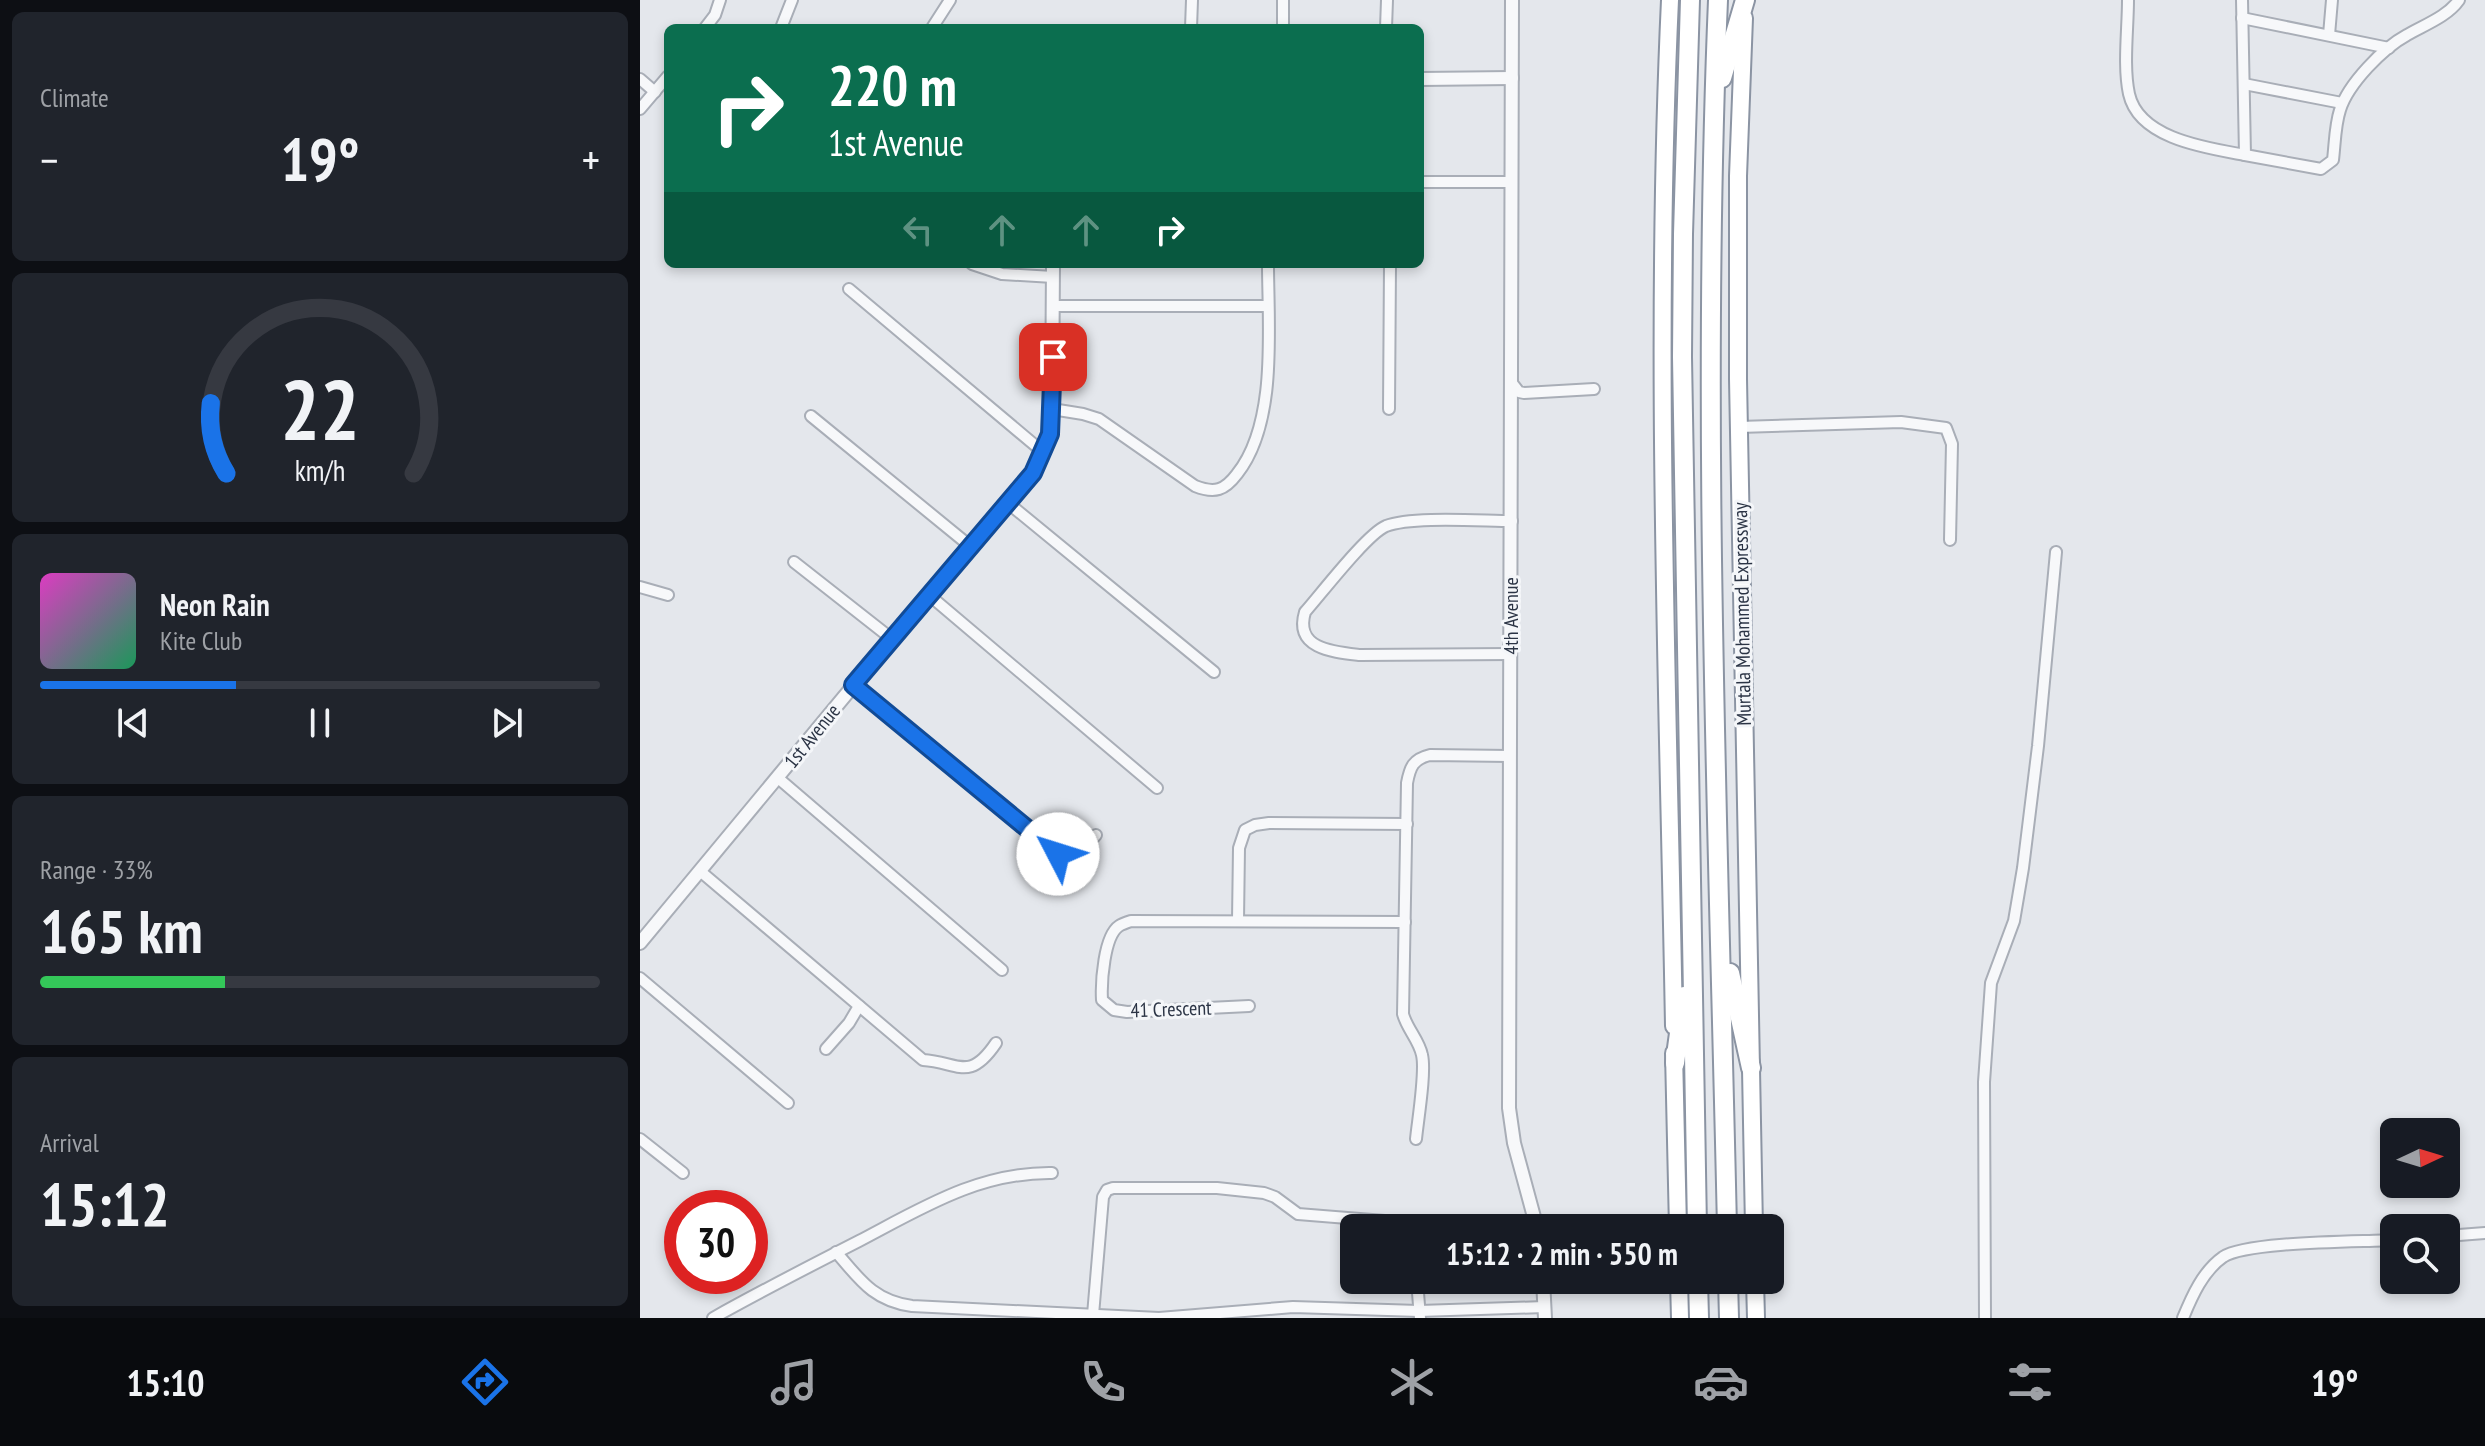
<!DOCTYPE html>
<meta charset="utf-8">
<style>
body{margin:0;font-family:"PT Sans Narrow",sans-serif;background:#20242c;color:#f1f3f6;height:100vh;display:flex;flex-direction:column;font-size:30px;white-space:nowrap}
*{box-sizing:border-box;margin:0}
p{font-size:26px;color:#9ea1a6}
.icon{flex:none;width:44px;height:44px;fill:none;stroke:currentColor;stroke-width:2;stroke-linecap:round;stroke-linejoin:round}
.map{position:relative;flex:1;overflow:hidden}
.side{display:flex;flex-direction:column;gap:12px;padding:12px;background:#0d0f14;width:640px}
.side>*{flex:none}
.top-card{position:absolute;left:24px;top:24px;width:760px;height:244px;border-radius:12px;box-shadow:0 4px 12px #0003;background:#0b6e4f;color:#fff;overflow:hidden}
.needle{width:52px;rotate:86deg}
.buttons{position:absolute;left:1740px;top:1118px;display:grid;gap:16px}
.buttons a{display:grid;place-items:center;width:80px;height:80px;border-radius:12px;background:#171b24;box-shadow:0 4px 12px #0003;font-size:40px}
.speed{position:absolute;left:24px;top:1190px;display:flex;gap:16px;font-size:40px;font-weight:700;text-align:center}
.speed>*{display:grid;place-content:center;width:104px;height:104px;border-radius:50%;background:#171b24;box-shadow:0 4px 12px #0003;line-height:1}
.speed .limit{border:12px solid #d22;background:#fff;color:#111}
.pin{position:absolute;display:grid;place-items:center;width:68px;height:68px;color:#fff;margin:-34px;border-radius:16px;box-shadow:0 4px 12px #0006}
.me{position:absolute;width:88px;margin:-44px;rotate:310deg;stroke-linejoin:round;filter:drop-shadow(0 0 6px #0008)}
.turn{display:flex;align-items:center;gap:28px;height:168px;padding:0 32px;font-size:36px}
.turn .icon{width:104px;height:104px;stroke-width:2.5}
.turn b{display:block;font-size:56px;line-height:68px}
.lanes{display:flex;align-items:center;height:76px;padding:0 32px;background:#0003;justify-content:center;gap:40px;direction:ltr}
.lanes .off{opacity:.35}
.big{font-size:60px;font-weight:700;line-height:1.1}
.side .tile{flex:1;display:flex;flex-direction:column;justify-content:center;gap:12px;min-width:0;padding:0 28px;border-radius:12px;background:#20242c}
.side .dial{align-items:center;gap:0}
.dial svg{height:208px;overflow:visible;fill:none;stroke:#363941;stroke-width:7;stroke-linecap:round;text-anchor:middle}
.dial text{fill:#f1f3f6;stroke:none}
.song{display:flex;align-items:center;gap:24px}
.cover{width:96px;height:96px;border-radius:12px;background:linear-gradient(135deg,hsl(310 70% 55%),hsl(150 70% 35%))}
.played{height:8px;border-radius:4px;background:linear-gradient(90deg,#1a73e8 35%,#363941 35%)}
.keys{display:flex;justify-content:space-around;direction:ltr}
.heat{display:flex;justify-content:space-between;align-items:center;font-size:44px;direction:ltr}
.charge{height:12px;border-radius:6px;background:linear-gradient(90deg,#34c759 33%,#363941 0)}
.trip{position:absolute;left:700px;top:1214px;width:444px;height:80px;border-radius:12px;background:#171b24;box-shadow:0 4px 12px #0003;font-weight:700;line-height:80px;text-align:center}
.menu{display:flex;height:128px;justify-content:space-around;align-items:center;background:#090b0e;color:#9ea1a6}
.menu .icon{width:56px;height:56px}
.menu .selected{color:#1a73e8}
.menu b{font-size:36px;color:#f1f3f6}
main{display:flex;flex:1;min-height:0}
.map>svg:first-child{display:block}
</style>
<main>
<section class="side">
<div class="tile"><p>Climate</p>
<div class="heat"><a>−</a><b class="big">19°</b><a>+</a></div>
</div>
<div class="tile dial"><svg viewBox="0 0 100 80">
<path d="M14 69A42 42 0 1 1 86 69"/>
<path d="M14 69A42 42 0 0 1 8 42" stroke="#1a73e8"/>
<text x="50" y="56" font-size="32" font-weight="700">22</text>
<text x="50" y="72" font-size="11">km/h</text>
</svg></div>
<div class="tile">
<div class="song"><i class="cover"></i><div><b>Neon Rain</b><p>Kite Club</p></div></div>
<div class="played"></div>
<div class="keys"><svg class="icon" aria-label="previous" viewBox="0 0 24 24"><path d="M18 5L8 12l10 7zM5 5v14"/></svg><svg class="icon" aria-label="pause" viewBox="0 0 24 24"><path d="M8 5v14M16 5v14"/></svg><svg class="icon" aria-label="next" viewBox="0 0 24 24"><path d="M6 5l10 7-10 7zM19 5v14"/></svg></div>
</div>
<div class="tile"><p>Range · 33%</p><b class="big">165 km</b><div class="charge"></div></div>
<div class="tile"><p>Arrival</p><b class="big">15:12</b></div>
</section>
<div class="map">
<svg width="1845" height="1318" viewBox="0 0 1845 1318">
<rect width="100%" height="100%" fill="#e4e7ec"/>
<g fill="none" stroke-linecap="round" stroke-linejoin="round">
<defs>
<g id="minor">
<polyline points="643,0 643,28"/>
<path d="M1488,0c0,29 -5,66 1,94 10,45 78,54 116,61"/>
<path d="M1602,0l3,155 76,14 12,-9c2,-17 2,-35 7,-50 8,-26 43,-62 67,-75 17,-10 40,-18 52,-35"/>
<polyline points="1602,18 1749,48"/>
<polyline points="65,28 75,15 80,0"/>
<polyline points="141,28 152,0"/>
<polyline points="292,28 310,0"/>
<polyline points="551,28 552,0"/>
<polyline points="746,28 747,0"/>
<polyline points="1689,35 1692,0"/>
<polyline points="0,79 15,92"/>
<polyline points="1604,84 1702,103"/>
<polyline points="0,109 28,76"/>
<polyline points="780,182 871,182"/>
<polyline points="332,264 362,274 413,277"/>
<polyline points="209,289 403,452"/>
<polyline points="413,306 628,306"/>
<polyline points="872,383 879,392 884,393 954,389"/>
<path d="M412,409l31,5 16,5 96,67c20,8 30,4 42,-12 41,-51 31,-148 31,-210"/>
<polyline points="749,409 750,264"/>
<polyline points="171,416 330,546"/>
<polyline points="1099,427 1261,422 1306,428 1312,444 1310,540"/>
<polyline points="368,503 574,672"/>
<polyline points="154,562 252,639"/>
<polyline points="0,587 28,595"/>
<polyline points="289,595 517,788"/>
<path d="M871,654l-151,1c-27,-3 -66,-6 -55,-43 16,-18 62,-78 81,-86 26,-10 95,-5 126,-5"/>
<path d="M213,685l205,169c18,0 26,-5 38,-19"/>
<polyline points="138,778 362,970"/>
<path d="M60,871l223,189c35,2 46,23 73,-17"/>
<polyline points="598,920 599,848 605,830 615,825 629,823 767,824"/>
<polyline points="0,978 148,1103"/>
<path d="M609,1006l-122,6 -13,-2 -12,-10c-1,-18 2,-64 17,-74 3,-2 9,-4 12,-5l274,1"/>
<polyline points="186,1049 209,1023 219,1006"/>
<polyline points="0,1139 43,1173"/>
<path d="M776,1139c2,-20 10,-67 6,-84 -3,-15 -15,-26 -19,-41l4,-231c3,-16 6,-24 23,-28l80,1"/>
<polyline points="1806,1236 1845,1233"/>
<path d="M196,1252c24,28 38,49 76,54l247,12 134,-11 126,4 125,-4"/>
<polyline points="777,1280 780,1318"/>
<polyline points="453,1315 463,1197 467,1190 473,1188 577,1188 624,1193 635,1197 658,1214 757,1222 764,1228"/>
<path d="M73,1318c48,-27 97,-52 146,-77 63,-33 120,-69 193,-68"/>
<polyline points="1345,1318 1344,1082 1351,983 1374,921 1383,868 1398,746 1416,552"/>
<path d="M1543,1318c9,-22 20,-47 40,-61 24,-16 136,-15 171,-17"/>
</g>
<g id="tertiary">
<polyline points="872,0 869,1108 874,1143 897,1228"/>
<polyline points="780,79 872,78"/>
<polyline points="0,943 252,639 393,473 410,434 412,409 413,264"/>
<polyline points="903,1280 905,1318"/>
</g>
<g id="trunk">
<path d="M1030,0c-16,342 -2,684 4,1026"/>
<polyline points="1104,18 1098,176 1098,379 1114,1228"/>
<polyline points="1034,1053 1038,1228"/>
<polyline points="1039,1280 1040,1318"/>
<polyline points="1115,1280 1116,1318"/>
</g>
<g id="motorway">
<polyline points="1050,0 1043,234 1042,357 1057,1228"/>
<path d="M1078,0c-17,409 0,819 9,1228"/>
<polyline points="1082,78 1105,0"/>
<polyline points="1090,973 1111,1068"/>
<polyline points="1035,1063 1044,996"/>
<polyline points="1058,1280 1059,1318"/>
<polyline points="1088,1280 1089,1318"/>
</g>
</defs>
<use href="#minor" stroke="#a9aeb7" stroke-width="14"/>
<use href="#tertiary" stroke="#a9aeb7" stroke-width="16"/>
<use href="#trunk" stroke="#8b94a3" stroke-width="20"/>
<use href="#motorway" stroke="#8b94a3" stroke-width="22"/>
<use href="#minor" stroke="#f7f8fa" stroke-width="10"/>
<use href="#tertiary" stroke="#f7f8fa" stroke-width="12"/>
<use href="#trunk" stroke="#fff" stroke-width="16"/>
<use href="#motorway" stroke="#fff" stroke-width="18"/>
</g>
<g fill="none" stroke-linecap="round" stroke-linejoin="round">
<defs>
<polyline id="route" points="413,357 410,434 393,473 213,685 418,854"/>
</defs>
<use href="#route" stroke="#114b97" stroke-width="20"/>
<use href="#route" stroke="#1a73e8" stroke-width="14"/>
</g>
<g text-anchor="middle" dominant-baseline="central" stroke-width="6" stroke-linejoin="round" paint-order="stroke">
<g font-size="20" fill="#2b3445" stroke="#f4f6f9">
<text transform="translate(1102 614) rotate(-91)">Murtala Mohammed Expressway</text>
<text transform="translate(871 616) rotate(-90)">4th Avenue</text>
<text transform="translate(172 736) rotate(-51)">1st Avenue</text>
<text transform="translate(531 1009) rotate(-2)">41 Crescent</text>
</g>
</g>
</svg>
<div class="buttons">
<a><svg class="needle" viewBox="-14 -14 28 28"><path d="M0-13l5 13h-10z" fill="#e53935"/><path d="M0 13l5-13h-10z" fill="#9ea1a6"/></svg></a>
<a><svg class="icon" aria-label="search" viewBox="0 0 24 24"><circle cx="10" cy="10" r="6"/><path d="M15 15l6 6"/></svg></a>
</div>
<div class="speed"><div class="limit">30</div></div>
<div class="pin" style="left:413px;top:357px;background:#d93025"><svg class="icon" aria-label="arrive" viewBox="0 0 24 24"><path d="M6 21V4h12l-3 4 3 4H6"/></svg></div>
<svg class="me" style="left:418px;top:854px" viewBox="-20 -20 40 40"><circle r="19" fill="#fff"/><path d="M0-13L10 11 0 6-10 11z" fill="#1a73e8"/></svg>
<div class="trip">15:12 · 2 min · 550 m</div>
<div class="top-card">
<div class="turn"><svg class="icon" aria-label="right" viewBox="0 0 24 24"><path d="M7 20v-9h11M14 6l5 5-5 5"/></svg><div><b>220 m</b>1st Avenue</div></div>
<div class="lanes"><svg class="icon off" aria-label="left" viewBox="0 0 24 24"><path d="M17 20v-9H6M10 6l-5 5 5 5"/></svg><svg class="icon off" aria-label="ahead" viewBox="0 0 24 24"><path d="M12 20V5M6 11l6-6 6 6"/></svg><svg class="icon off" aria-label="ahead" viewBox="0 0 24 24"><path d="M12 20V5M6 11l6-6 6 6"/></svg><svg class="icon" aria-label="right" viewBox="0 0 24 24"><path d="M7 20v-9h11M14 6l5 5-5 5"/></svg></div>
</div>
</div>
</main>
<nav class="menu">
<b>15:10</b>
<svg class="icon selected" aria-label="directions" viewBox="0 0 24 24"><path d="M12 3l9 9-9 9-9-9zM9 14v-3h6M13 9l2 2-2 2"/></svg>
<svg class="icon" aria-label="music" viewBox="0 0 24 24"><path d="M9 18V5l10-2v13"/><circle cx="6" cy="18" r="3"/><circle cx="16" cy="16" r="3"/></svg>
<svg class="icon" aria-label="phone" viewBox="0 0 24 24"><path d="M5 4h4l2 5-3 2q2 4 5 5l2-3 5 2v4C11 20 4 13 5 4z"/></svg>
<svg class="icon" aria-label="climate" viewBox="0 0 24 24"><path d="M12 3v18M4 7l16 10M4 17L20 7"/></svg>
<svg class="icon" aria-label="car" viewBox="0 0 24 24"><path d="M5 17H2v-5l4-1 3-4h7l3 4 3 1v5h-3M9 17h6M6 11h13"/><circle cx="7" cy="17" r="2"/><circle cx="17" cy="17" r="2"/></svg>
<svg class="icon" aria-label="filters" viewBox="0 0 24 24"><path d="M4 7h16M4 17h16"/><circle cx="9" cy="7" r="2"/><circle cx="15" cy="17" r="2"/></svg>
<b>19°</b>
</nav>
